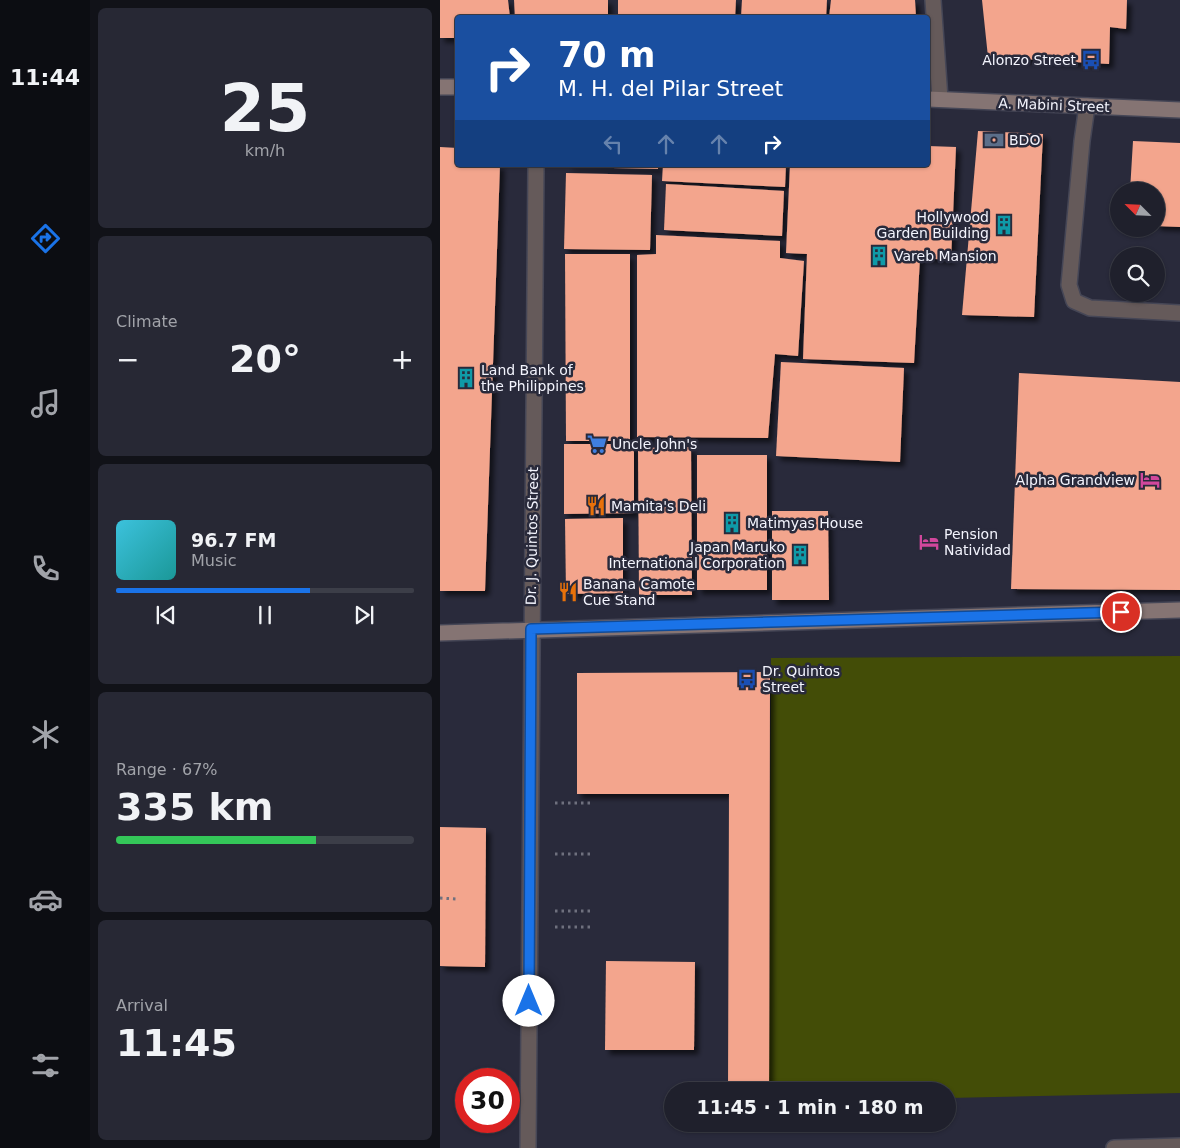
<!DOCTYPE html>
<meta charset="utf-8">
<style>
body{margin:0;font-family:"DejaVu Sans",sans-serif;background:#272834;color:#f1f3f6;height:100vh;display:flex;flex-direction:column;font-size:19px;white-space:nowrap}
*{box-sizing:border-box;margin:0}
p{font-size:16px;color:#a1a3a9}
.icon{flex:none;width:28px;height:28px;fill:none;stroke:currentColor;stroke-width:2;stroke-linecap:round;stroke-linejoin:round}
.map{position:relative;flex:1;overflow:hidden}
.drawer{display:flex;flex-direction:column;gap:8px;padding:8px;background:#111218;width:350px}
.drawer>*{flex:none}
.top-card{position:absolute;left:15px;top:15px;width:475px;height:152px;border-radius:5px;box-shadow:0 1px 4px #0004,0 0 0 1px #3c3e48;background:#1a4fa0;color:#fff;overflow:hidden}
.needle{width:32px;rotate:294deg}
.controls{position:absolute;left:670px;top:182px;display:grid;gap:10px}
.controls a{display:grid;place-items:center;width:55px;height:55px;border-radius:50%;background:#1f202c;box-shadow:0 1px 4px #0004,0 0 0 1px #3c3e48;font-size:25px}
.speed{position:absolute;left:15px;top:1068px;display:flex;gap:10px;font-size:25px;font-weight:700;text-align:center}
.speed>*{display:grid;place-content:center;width:65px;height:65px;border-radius:50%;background:#1f202c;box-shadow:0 1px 4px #0004,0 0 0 1px #3c3e48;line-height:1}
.speed .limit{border:8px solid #d22;background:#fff;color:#111}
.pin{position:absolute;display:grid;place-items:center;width:42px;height:42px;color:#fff;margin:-21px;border:2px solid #fff;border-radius:50%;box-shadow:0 1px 5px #0007}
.me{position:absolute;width:55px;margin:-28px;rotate:0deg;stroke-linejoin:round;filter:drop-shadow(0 0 4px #0008)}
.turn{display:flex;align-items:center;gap:18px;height:105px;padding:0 20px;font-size:22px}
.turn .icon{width:65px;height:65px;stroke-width:2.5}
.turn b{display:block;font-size:35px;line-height:42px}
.lanes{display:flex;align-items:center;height:48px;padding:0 20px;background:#0003;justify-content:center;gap:25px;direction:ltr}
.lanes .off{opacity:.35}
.big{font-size:38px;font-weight:800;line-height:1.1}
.drawer .tile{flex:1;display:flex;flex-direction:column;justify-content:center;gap:8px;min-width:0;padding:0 18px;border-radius:8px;background:#272834}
.drawer .dial{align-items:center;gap:0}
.dial b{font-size:65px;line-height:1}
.song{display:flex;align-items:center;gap:15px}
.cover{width:60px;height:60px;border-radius:8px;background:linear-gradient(135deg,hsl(190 70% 55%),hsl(180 70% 35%))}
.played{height:5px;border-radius:2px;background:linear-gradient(90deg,#1a73e8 65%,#3c3e48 65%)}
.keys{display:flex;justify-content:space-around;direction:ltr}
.heat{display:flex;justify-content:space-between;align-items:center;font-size:28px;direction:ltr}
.charge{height:8px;border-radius:4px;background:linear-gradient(90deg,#34c759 67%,#3c3e48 0)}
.trip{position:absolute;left:224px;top:1082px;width:292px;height:50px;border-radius:25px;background:#1f202c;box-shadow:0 1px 4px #0004,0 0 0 1px #3c3e48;font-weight:800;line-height:50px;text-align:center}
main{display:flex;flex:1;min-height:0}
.tab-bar{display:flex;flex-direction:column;width:90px;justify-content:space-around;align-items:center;background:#0c0d12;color:#a1a3a9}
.tab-bar .icon{width:35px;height:35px}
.tab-bar .active{color:#1a73e8}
.tab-bar b{font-size:22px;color:#f1f3f6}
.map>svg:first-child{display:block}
</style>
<main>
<nav class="tab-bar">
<b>11:44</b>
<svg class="icon active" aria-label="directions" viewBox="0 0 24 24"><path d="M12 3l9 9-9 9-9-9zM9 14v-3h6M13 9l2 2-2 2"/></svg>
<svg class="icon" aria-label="music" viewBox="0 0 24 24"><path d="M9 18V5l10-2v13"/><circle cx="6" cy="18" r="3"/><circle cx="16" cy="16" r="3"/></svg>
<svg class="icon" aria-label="phone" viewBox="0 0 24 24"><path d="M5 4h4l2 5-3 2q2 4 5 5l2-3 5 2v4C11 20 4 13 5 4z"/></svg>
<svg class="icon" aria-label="climate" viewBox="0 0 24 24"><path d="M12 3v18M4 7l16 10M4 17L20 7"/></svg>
<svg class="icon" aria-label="car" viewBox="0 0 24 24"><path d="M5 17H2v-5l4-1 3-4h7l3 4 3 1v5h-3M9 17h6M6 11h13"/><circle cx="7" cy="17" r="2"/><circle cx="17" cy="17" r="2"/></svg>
<svg class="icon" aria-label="filters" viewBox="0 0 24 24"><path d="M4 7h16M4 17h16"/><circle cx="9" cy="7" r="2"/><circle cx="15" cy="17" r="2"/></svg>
</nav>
<section class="drawer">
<div class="tile dial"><b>25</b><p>km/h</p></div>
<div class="tile"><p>Climate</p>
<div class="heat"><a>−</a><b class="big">20°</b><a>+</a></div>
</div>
<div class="tile">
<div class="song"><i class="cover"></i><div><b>96.7 FM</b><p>Music</p></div></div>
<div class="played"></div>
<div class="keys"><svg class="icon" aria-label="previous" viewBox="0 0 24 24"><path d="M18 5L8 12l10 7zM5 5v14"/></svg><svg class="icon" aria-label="pause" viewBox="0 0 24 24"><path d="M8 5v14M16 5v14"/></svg><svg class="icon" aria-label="next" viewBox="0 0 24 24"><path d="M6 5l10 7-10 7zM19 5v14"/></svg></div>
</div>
<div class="tile"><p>Range · 67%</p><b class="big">335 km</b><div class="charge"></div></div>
<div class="tile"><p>Arrival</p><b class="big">11:45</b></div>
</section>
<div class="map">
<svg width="740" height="1148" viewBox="0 0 740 1148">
<defs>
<filter id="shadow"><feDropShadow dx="4.5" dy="4.5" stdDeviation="2.5" flood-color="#0009"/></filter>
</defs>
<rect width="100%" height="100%" fill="#292a3b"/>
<polygon fill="#434d07" points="740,656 740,1093 508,1098 508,1091 329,1091 331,658"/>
<g fill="#f3a58d" filter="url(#shadow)">
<polygon points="0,0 68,0 70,18 18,18 18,38 0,38"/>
<polygon points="74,0 168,0 168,18 75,18"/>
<polygon points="178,0 296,0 295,18 178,18"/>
<polygon points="302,0 387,0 386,18 301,18"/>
<polygon points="391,0 475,0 476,18 389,18"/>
<polygon points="542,0 687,0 686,29 670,27 669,64 548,57"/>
<polygon points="538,131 603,134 594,317 522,315"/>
<polygon points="693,141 740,143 740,227 716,226 716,191 690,191"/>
<polygon points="488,146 516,147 511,260 480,258 474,363 363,359 367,254 346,253 350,165 488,165"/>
<polygon points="0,147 18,148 18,165 60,165 45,591 0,591"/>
<polygon points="128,165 218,165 218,169 128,167"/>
<polygon points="223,165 346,165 345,187 222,181"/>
<polygon points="126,173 212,175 210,250 124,249"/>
<polygon points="226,184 344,191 342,236 224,230"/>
<polygon points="216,235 340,241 340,258 364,261 358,356 335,354 328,438 197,437 197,255 216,254"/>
<polygon points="125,254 190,254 190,441 126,441"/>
<polygon points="341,362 464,368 460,462 336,456"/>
<polygon points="579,373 740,382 740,590 571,589"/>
<polygon points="124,444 194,444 194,513 124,514"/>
<polygon points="251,447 252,595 199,595 198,448"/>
<rect x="257" y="455" width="70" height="135"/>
<polygon points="332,511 388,511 389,600 332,600"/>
<polygon points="183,518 183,593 126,594 125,519"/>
<polygon points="330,672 329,1091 288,1091 289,794 137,794 137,673"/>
<polygon points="0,827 46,828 45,967 0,966"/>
<polygon points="166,961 255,962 254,1050 165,1050"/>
</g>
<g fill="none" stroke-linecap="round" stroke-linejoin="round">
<defs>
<polyline id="lane" points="647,106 642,141 629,285 634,301 650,308 740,313"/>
<g id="street">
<polyline points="493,0 500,99"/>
<polyline points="88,1148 96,165"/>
<polyline points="674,1148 740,1146"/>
</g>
<g id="secondary">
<polyline points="0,87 18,87"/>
<polyline points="488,99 740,110"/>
<polyline points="0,633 740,610"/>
</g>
</defs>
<use href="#lane" stroke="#454656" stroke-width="18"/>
<use href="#street" stroke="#454656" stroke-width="18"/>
<use href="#secondary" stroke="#454656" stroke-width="18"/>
<g stroke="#6f707e" stroke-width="3" stroke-dasharray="2.5 4" stroke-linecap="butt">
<polyline points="115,803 152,803"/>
<polyline points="115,854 151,854"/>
<polyline points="0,898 17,899"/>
<polyline points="115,911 151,911"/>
<polyline points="115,927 152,927"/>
</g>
<use href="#lane" stroke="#655a5a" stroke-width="15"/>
<use href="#street" stroke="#655a5a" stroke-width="15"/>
<use href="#secondary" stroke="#857473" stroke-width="15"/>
</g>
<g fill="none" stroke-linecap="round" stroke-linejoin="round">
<defs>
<polyline id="route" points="89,1001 91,629 681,612"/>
</defs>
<use href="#route" stroke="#114b97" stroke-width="12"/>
<use href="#route" stroke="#1a73e8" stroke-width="9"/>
</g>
<defs>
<symbol id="bus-bare" viewBox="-9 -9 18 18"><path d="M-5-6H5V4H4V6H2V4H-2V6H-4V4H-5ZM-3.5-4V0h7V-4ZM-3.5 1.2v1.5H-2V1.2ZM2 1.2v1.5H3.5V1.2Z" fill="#1a4fb4" stroke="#292a3b" stroke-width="2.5" paint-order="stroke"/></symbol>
<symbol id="bank-bare" viewBox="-9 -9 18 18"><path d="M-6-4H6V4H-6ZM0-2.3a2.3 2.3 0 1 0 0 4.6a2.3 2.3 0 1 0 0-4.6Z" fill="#5c6f8a" stroke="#292a3b" stroke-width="2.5" paint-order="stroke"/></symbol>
<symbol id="building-bare" viewBox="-9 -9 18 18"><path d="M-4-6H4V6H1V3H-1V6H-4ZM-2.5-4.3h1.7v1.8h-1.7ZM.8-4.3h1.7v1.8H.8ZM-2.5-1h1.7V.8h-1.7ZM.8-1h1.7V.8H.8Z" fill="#0f9aa8" stroke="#292a3b" stroke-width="2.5" paint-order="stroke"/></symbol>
<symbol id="supermarket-bare" viewBox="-9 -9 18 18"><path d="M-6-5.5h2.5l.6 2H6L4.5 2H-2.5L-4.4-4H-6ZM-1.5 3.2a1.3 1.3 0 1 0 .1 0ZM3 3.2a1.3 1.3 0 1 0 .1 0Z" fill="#3f7fe0" stroke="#292a3b" stroke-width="2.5" paint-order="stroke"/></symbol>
<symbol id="hotel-bare" viewBox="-9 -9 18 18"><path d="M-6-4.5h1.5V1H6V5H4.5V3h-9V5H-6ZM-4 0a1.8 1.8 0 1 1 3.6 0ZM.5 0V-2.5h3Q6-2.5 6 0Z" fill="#d1479c" stroke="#292a3b" stroke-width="2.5" paint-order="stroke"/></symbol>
<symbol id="restaurant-bare" viewBox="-9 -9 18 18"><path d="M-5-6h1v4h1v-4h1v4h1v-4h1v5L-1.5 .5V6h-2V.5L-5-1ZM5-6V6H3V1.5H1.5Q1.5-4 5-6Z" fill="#e8710a" stroke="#292a3b" stroke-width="2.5" paint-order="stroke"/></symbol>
</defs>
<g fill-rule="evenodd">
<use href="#bus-bare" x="637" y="46" width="28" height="28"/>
<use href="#bank-bare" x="540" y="126" width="28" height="28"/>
<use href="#building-bare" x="550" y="211" width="28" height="28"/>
<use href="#building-bare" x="425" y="242" width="28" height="28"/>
<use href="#building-bare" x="12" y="364" width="28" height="28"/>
<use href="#supermarket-bare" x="143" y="430" width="28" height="28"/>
<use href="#hotel-bare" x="696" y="466" width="28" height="28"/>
<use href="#restaurant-bare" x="142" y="492" width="28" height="28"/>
<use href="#building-bare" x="278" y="509" width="28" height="28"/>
<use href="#hotel-bare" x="475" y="528" width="28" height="28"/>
<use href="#building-bare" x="346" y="541" width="28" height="28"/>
<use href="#restaurant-bare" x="114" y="578" width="28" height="28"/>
<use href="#bus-bare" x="293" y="665" width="28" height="28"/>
</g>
<g text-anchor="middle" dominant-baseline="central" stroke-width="5" stroke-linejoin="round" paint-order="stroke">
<g font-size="14" fill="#f3f4fd" stroke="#292a3b" text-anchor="start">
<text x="636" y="60" text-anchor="end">Alonzo Street</text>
<text x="569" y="140">BDO</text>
<text x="549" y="217" text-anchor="end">Hollywood<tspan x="549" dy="16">Garden Building</tspan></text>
<text x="454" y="256">Vareb Mansion</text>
<text x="41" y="370">Land Bank of<tspan x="41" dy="16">the Philippines</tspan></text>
<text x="172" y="444">Uncle John's</text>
<text x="695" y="480" text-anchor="end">Alpha Grandview</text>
<text x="171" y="506">Mamita's Deli</text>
<text x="307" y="523">Matimyas House</text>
<text x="504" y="534">Pension<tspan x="504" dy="16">Natividad</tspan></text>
<text x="345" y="547" text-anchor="end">Japan Maruko<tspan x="345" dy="16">International Corporation</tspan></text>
<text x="143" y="584">Banana Camote<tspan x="143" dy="16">Cue Stand</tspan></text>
<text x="322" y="671">Dr. Quintos<tspan x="322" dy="16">Street</tspan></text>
</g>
<g font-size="14" fill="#f3f4fd" stroke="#292a3b">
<text transform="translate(614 105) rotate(2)">A. Mabini Street</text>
<text transform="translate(92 536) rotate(-89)">Dr. J. Quintos Street</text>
</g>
</g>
</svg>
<div class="controls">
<a><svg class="needle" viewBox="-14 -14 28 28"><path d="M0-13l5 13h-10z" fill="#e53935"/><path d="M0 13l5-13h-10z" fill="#a1a3a9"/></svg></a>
<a><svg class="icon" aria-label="search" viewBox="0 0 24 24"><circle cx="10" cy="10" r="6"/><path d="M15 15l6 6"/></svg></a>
</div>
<div class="speed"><div class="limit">30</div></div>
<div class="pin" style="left:681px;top:612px;background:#d93025"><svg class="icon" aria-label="arrive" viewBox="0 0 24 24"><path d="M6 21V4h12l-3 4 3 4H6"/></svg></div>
<svg class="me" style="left:89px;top:1001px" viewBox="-20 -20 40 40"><circle r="19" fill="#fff"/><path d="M0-13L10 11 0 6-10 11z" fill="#1a73e8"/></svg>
<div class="trip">11:45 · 1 min · 180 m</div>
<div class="top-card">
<div class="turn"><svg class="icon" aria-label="right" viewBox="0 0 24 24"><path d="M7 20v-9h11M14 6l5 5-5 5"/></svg><div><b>70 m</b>M. H. del Pilar Street</div></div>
<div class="lanes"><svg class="icon off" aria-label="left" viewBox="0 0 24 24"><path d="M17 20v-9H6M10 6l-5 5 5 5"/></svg><svg class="icon off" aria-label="ahead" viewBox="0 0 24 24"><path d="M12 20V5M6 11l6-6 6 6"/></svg><svg class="icon off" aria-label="ahead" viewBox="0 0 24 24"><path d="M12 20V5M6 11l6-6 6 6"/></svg><svg class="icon" aria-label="right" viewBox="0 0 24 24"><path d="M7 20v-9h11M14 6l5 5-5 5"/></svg></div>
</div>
</div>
</main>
